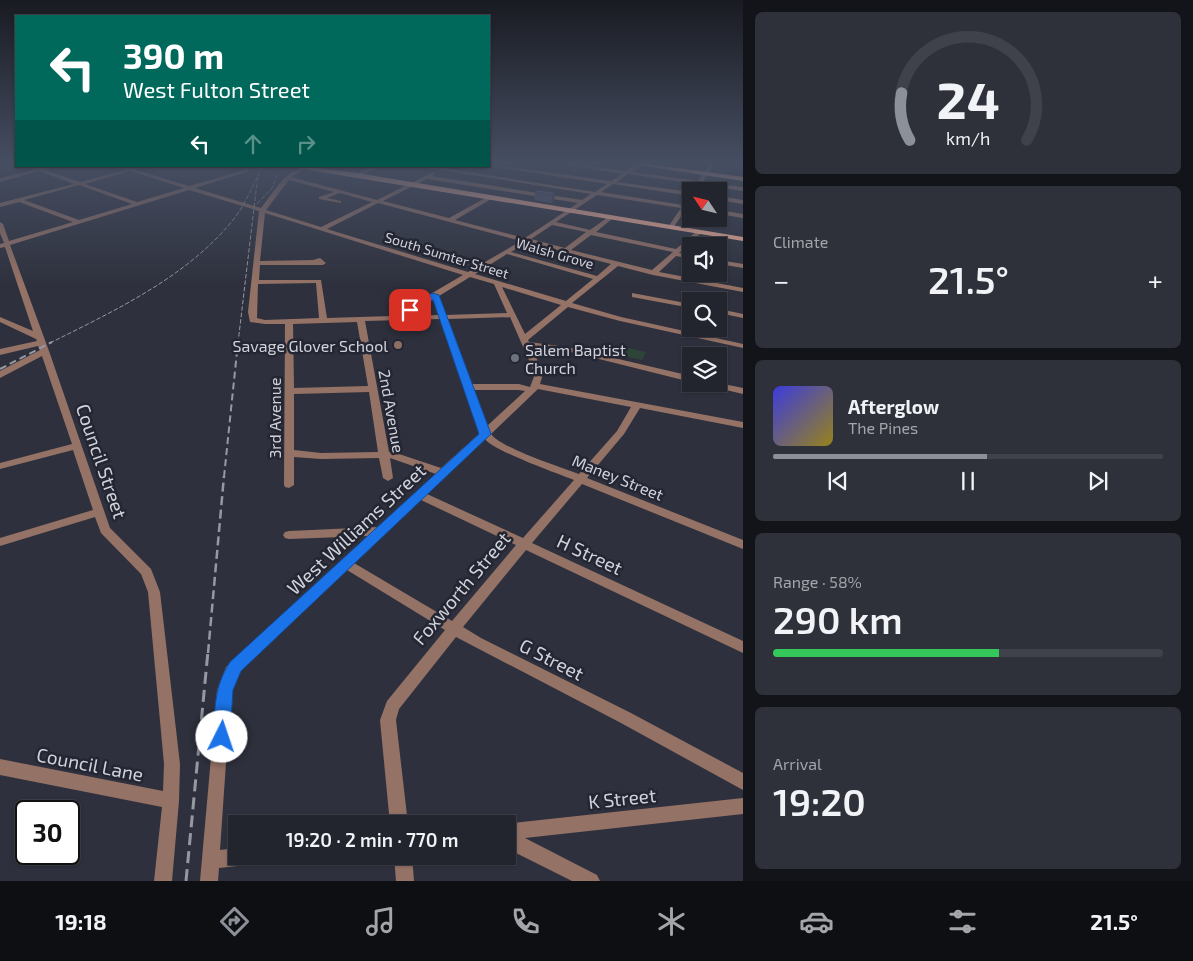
<!DOCTYPE html>
<meta charset="utf-8">
<style>
body{margin:0;font-family:"Exo 2",sans-serif;background:#2e313a;color:#f1f3f6;height:100vh;display:flex;flex-direction:column;font-size:19px;white-space:nowrap}
*{box-sizing:border-box;margin:0}
p{font-size:16px;color:#a2a5aa}
.icon{flex:none;width:28px;height:28px;fill:none;stroke:currentColor;stroke-width:2;stroke-linecap:round;stroke-linejoin:round}
.map{position:relative;flex:1;overflow:hidden}
.side{display:flex;flex-direction:column;gap:12px;padding:12px;background:#131419;width:450px}
.side>*{flex:none}
.hud{position:absolute;left:15px;top:15px;width:475px;height:152px;border-radius:0px;box-shadow:0 1px 4px #0004,0 0 0 1px #3f424a;background:#00695c;color:#fff;overflow:hidden}
.needle{width:32px;rotate:305deg}
.controls{position:absolute;left:682px;top:182px;display:grid;gap:10px}
.controls a{display:grid;place-items:center;width:45px;height:45px;border-radius:0px;background:#22252e;box-shadow:0 1px 4px #0004,0 0 0 1px #3f424a;font-size:25px}
.speed{position:absolute;left:15px;top:800px;display:flex;gap:10px;font-size:25px;font-weight:700;text-align:center}
.speed>*{display:grid;place-content:center;width:65px;height:65px;border-radius:50%;background:#22252e;box-shadow:0 1px 4px #0004,0 0 0 1px #3f424a;line-height:1}
.speed .limit{border:2px solid #111;border-radius:8px;background:#fff;color:#111}
.pin{position:absolute;display:grid;place-items:center;width:42px;height:42px;color:#fff;margin:-21px;border-radius:10px;box-shadow:0 2px 8px #0006}
.me{position:absolute;width:55px;margin:-28px;rotate:4deg;stroke-linejoin:round;filter:drop-shadow(0 0 4px #0008)}
.turn{display:flex;align-items:center;gap:18px;height:105px;padding:0 25px;font-size:22px}
.turn .icon{width:65px;height:65px;stroke-width:2.5}
.turn b{display:block;font-size:35px;line-height:42px}
.lanes{display:flex;align-items:center;height:48px;padding:0 25px;background:#0003;justify-content:center;gap:25px;direction:ltr}
.lanes .off{opacity:.35}
.big{font-size:38px;font-weight:600;line-height:1.1}
.side .card{flex:1;display:flex;flex-direction:column;justify-content:center;gap:8px;min-width:0;padding:0 18px;border-radius:8px;background:#2e313a}
.side .dial{align-items:center;gap:0}
.dial svg{height:130px;overflow:visible;fill:none;stroke:#3f424a;stroke-width:7;stroke-linecap:round;text-anchor:middle}
.dial text{fill:#f1f3f6;stroke:none}
.song{display:flex;align-items:center;gap:15px}
.cover{width:60px;height:60px;border-radius:8px;background:linear-gradient(135deg,hsl(240 70% 55%),hsl(50 70% 35%))}
.played{height:5px;border-radius:2px;background:linear-gradient(90deg,#8c9099 55%,#3f424a 55%)}
.keys{display:flex;justify-content:space-around;direction:ltr}
.heat{display:flex;justify-content:space-between;align-items:center;font-size:28px;direction:ltr}
.charge{height:8px;border-radius:4px;background:linear-gradient(90deg,#34c759 58%,#3f424a 0)}
.trip{position:absolute;left:228px;top:815px;width:288px;height:50px;border-radius:0px;background:#22252e;box-shadow:0 1px 4px #0004,0 0 0 1px #3f424a;font-weight:600;line-height:50px;text-align:center}
.menu{display:flex;height:80px;justify-content:space-around;align-items:center;background:#0e0f12;color:#a2a5aa}
.menu .icon{width:35px;height:35px}
.menu .active{color:#8c9099}
.menu b{font-size:22px;color:#f1f3f6}
main{display:flex;flex:1;min-height:0}
.map>svg:first-child{display:block}
</style>
<main>
<div class="map">
<svg width="743" height="881" viewBox="0 0 743 881">
<rect width="100%" height="100%" fill="#2e313d"/>
<polygon fill="#2d4438" points="620,346 646,352 642,360 616,354"/>
<g fill="none" stroke-linecap="round" stroke-linejoin="round">
<g fill="#957266" fill-rule="evenodd">
<path d="M549,162h13l64,9 14,-9h5l-13,10 66,9 13,-19h4l-12,20 40,5v4l-115,-17 -11,8 74,10v4l-78,-12 -12,8 82,13 4,-4 3,2 -2,3h3v4l-5,-1 -13,19 -2,1 -3,-2 13,-19 -84,-13 -41,27 34,8 21,-15 2,1v2l-17,14 80,17 21,-18h4v2l-22,20 12,2v4l-15,-3 -17,16 84,16v4l-90,-17 -35,-9 -46,37 49,14 122,27v4l-123,-27 -52,-14 -40,33 1,2 38,5 124,29v6l-124,-31 -35,-4 11,27 -3,10 203,38v6l-103,-20 -16,26 -37,44 156,62v9l-161,-65 -50,59 211,98v12l-217,-103 -63,77 18,11 150,75 112,60v17l-122,-67 -165,-86 -57,72 -3,11 12,104h-18l-10,-104 7,-19 58,-71 -98,-60 -110,104 -6,16 -11,160 16,-2v8h20l-3,6 -6,3 -28,3 -1,13h-18l17,-191 9,-23 142,-131 -79,3 -4,-1 -2,-3 2,-3 4,-1 89,-4 58,-53 -46,-16 3,20 -5,3 -5,-3 -4,-20 -58,1 -27,-2v28l-5,3 -4,-1 -1,-2 1,-161h-20l-15,-2 -2,-10 11,-101 -70,-21 -179,55 39,106 61,177 41,41 9,23 20,172 -1,37 -7,80h-18l8,-74 -162,-32v-16l163,32 1,-27 -16,-172 -7,-18 -40,-41 -6,-16 -95,29v-8l93,-28 -20,-60 -73,19v-6l72,-19 -30,-88 -42,22v-7l40,-21 -2,-4 -38,9v-6l37,-8 -1,-2 -36,-17v-5l33,14 -28,-84 -5,1v-4l4,-1 -4,-10v-11l3,2 6,17 64,-19 -54,-20 -19,5v-4l74,-19 -35,-13 -39,11v-4l34,-8 -7,-4 13,2 16,-2 -11,4 35,12 45,-12 -9,-4 15,2 16,-2 -11,4 53,16 59,-17 2,2 -55,17 66,20c14,-17 26,-42 50,-42l-20,11 86,23 56,-28 3,2 -4,2 150,24 9,-6 -174,-28h13l165,26 12,-8 -118,-18v-2l122,17 11,-7zM130,171l54,17 -47,14 -52,-18zM427,179l151,24 -53,35 -70,-18 38,-22v-2h-4l-40,22 -66,-17zM289,180l45,12 -15,5v2l22,4v-2l-14,-3 13,-5 32,9 -51,25 -55,-17zM79,185l53,19 -53,16 -55,-20zM378,203l143,38 -53,31 -141,-43zM265,213l198,62 -70,41 -66,2 -6,-38h-62l1,-15h63l3,-2 -6,-5 -7,2 -53,1zM552,225l34,7 -21,16 -34,-9zM591,235l82,17 -21,18 -81,-20zM527,242l84,22 -14,12 -86,-24zM507,254l86,25 -27,22 -91,-27zM470,277l24,7 13,29 -61,2 -7,-19zM316,283l3,35 -54,2 -8,-2 1,-34zM502,287l59,18 -36,29zM433,299l5,16 -34,1zM510,317l25,57 -5,13 -11,-3h-47l-24,-65zM440,319l40,114 -39,35 -45,-15 -7,-1 -24,-131zM357,322l11,64 -74,2 -1,-64zM538,389l93,18 -14,24 -38,43c-19,-7 -78,-26 -88,-40zM474,390h45l6,1 -38,35zM369,392l9,60 -57,1 -27,-3v-56zM485,439c7,11 73,35 89,41l-51,58 -96,-44zM421,500l95,45 -64,76 -98,-58z"/>
<polygon points="720,162 743,164 743,166 722,163"/>
<polygon points="375,166 382,166 359,176 354,175"/>
<polygon points="719,196 743,200 743,204 719,200"/>
<polygon points="719,210 743,214 743,218 719,214"/>
<polygon points="719,260 743,264 743,268 719,264"/>
<polygon points="632,293 691,304 691,308 632,297"/>
<polygon points="719,309 743,314 743,318 719,313"/>
<polygon points="719,383 743,388 743,394 709,386 708,384"/>
<polygon points="743,798 743,814 525,838 597,875 600,881 572,881 518,854 506,844 506,824 503,824"/>
<polygon points="394,856 412,856 414,881 396,881"/>
</g>
<g fill="#f8b198" fill-rule="evenodd">
<polygon points="617,162 634,162 743,177 743,181"/>
<polygon points="284,166 303,166 357,173 743,237 743,241"/>
</g>
<g stroke="#9698a2" stroke-width="1" stroke-dasharray="4.5 2" stroke-linecap="butt">
<polyline points="257,204 272,188 277,175"/>
<path d="M50,343c64,-32 137,-66 183,-123 13,-16 20,-36 30,-54"/>
<polyline points="238,343 258,174"/>
</g>
<g stroke="#9698a2" stroke-width="2" stroke-dasharray="7 4" stroke-linecap="butt">
<polyline points="0,369 52,342"/>
<polyline points="224,477 238,342"/>
</g>
<polyline stroke="#9698a2" stroke-width="2.5" stroke-dasharray="9 4.5" stroke-linecap="butt" points="208,653 224,476"/>
<polyline stroke="#9698a2" stroke-width="3" stroke-dasharray="12 6" stroke-linecap="butt" points="186,881 208,651"/>
</g>
<polygon fill="#4c516a" points="535,192 555,193 554,201 551,203 534,200"/>
<polygon fill="#3e4256" points="555,193 554,201 551,203 552,195"/>
<polygon fill="#585e7b" stroke="#3e4256" points="538,190 555,193 552,195 535,192"/>
<linearGradient id="sky" x2="0" y2="1"><stop stop-color="#191b22"/><stop offset="0.57" stop-color="#464e62"/><stop offset="1" stop-color="#464e62" stop-opacity="0"/></linearGradient>
<rect width="743" height="285" fill="url(#sky)"/>
<path fill="#1a73e8" stroke="#114b97" d="M432,293l7,2 52,139 -250,237 -8,19 -3,47 -2,6 -6,2 -7,-2 -2,-6c2,-29 1,-50 17,-75l249,-228 -46,-134 -20,11 -8,-1z"/>
<circle fill="#8d6e63" stroke="#242733" stroke-width="2" cx="398" cy="345" r="5"/>
<circle fill="#6b7280" stroke="#242733" stroke-width="2" cx="515" cy="358" r="5"/>
<g text-anchor="middle" dominant-baseline="central" stroke-width="5" stroke-linejoin="round" paint-order="stroke">
<g font-size="14" fill="#d1d3db" stroke="#242733">
<text transform="translate(555 253) rotate(16)">Walsh Grove</text>
<text transform="translate(447 255) rotate(17)">South Sumter Street</text>
</g>
<g font-size="16" fill="#d1d3db" stroke="#242733" text-anchor="end">
<text x="388" y="345">Savage Glover School</text>
<text x="525" y="349" text-anchor="start">Salem Baptist<tspan x="525" dy="18">Church</tspan></text>
</g>
<g font-size="16" fill="#d1d3db" stroke="#242733">
<text transform="translate(392 411) rotate(80)">2nd Avenue</text>
<text transform="translate(274 418) rotate(-90)">3rd Avenue</text>
<text transform="translate(618 477) rotate(22)">Maney Street</text>
</g>
<g font-size="19" fill="#d1d3db" stroke="#242733">
<text transform="translate(102 461) rotate(71)">Council Street</text>
<text transform="translate(356 529) rotate(-43)">West Williams Street</text>
<text transform="translate(590 554) rotate(25)">H Street</text>
<text transform="translate(461 588) rotate(-50)">Foxworth Street</text>
<text transform="translate(552 659) rotate(27)">G Street</text>
<text transform="translate(90 764) rotate(11)">Council Lane</text>
<text transform="translate(622 798) rotate(-6)">K Street</text>
</g>
</g>
</svg>
<div class="controls">
<a><svg class="needle" viewBox="-14 -14 28 28"><path d="M0-13l5 13h-10z" fill="#e53935"/><path d="M0 13l5-13h-10z" fill="#a2a5aa"/></svg></a>
<a><svg class="icon" aria-label="sound" viewBox="0 0 24 24"><path d="M4 9h4l5-4v14l-5-4H4zM17 9q2 3 0 6"/></svg></a>
<a><svg class="icon" aria-label="search" viewBox="0 0 24 24"><circle cx="10" cy="10" r="6"/><path d="M15 15l6 6"/></svg></a>
<a><svg class="icon" aria-label="layers" viewBox="0 0 24 24"><path d="M12 4l9 5-9 5-9-5zM3 14l9 5 9-5"/></svg></a>
</div>
<div class="speed"><div class="limit">30</div></div>
<div class="pin" style="left:410px;top:310px;background:#d93025"><svg class="icon" aria-label="arrive" viewBox="0 0 24 24"><path d="M6 21V4h12l-3 4 3 4H6"/></svg></div>
<svg class="me" style="left:222px;top:737px" viewBox="-20 -20 40 40"><circle r="19" fill="#fff"/><path d="M0-13L10 11 0 6-10 11z" fill="#1a73e8"/></svg>
<div class="trip">19:20 · 2 min · 770 m</div>
<div class="hud">
<div class="turn"><svg class="icon" aria-label="left" viewBox="0 0 24 24"><path d="M17 20v-9H6M10 6l-5 5 5 5"/></svg><div><b>390 m</b>West Fulton Street</div></div>
<div class="lanes"><svg class="icon" aria-label="left" viewBox="0 0 24 24"><path d="M17 20v-9H6M10 6l-5 5 5 5"/></svg><svg class="icon off" aria-label="ahead" viewBox="0 0 24 24"><path d="M12 20V5M6 11l6-6 6 6"/></svg><svg class="icon off" aria-label="right" viewBox="0 0 24 24"><path d="M7 20v-9h11M14 6l5 5-5 5"/></svg></div>
</div>
</div>
<section class="side">
<div class="card dial"><svg viewBox="0 0 100 80">
<path d="M14 69A42 42 0 1 1 86 69"/>
<path d="M14 69A42 42 0 0 1 9 40" stroke="#8c9099"/>
<text x="50" y="56" font-size="32" font-weight="700">24</text>
<text x="50" y="72" font-size="11">km/h</text>
</svg></div>
<div class="card"><p>Climate</p>
<div class="heat"><a>−</a><b class="big">21.5°</b><a>+</a></div>
</div>
<div class="card">
<div class="song"><i class="cover"></i><div><b>Afterglow</b><p>The Pines</p></div></div>
<div class="played"></div>
<div class="keys"><svg class="icon" aria-label="previous" viewBox="0 0 24 24"><path d="M18 5L8 12l10 7zM5 5v14"/></svg><svg class="icon" aria-label="pause" viewBox="0 0 24 24"><path d="M8 5v14M16 5v14"/></svg><svg class="icon" aria-label="next" viewBox="0 0 24 24"><path d="M6 5l10 7-10 7zM19 5v14"/></svg></div>
</div>
<div class="card"><p>Range · 58%</p><b class="big">290 km</b><div class="charge"></div></div>
<div class="card"><p>Arrival</p><b class="big">19:20</b></div>
</section>
</main>
<nav class="menu">
<b>19:18</b>
<svg class="icon active" aria-label="directions" viewBox="0 0 24 24"><path d="M12 3l9 9-9 9-9-9zM9 14v-3h6M13 9l2 2-2 2"/></svg>
<svg class="icon" aria-label="music" viewBox="0 0 24 24"><path d="M9 18V5l10-2v13"/><circle cx="6" cy="18" r="3"/><circle cx="16" cy="16" r="3"/></svg>
<svg class="icon" aria-label="phone" viewBox="0 0 24 24"><path d="M5 4h4l2 5-3 2q2 4 5 5l2-3 5 2v4C11 20 4 13 5 4z"/></svg>
<svg class="icon" aria-label="climate" viewBox="0 0 24 24"><path d="M12 3v18M4 7l16 10M4 17L20 7"/></svg>
<svg class="icon" aria-label="car" viewBox="0 0 24 24"><path d="M5 17H2v-5l4-1 3-4h7l3 4 3 1v5h-3M9 17h6M6 11h13"/><circle cx="7" cy="17" r="2"/><circle cx="17" cy="17" r="2"/></svg>
<svg class="icon" aria-label="filters" viewBox="0 0 24 24"><path d="M4 7h16M4 17h16"/><circle cx="9" cy="7" r="2"/><circle cx="15" cy="17" r="2"/></svg>
<b>21.5°</b>
</nav>
